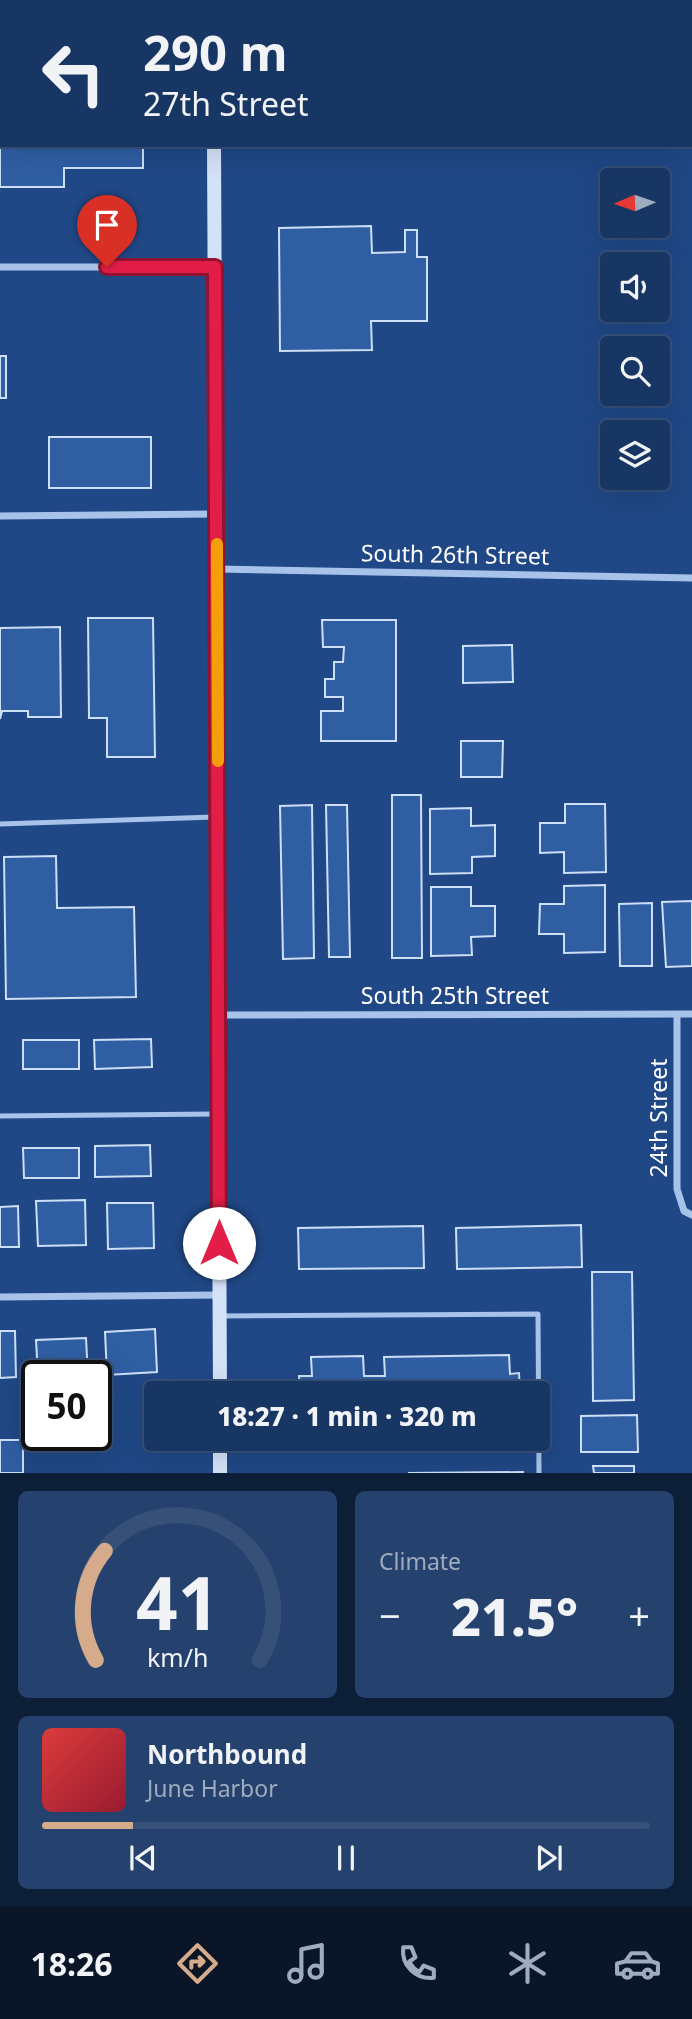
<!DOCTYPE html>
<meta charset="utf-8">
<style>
body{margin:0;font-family:"Noto Sans",sans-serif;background:#25416d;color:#f1f3f6;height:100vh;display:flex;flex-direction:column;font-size:26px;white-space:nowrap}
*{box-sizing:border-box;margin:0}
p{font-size:23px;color:#9fabbf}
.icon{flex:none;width:38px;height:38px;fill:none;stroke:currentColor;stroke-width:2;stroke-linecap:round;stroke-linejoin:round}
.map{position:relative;height:1473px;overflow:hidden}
.details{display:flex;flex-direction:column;gap:18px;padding:18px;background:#0d1e37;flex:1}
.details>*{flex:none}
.banner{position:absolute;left:0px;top:0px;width:693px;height:147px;box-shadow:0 7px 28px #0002,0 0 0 2px #365078;background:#183664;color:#f1f3f6;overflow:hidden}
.needle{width:46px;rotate:268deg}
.buttons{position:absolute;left:600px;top:168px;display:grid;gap:14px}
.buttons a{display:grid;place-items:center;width:70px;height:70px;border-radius:7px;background:#183664;box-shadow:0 7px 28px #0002,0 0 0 2px #365078;font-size:35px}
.speed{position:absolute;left:21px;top:1360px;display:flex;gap:14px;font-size:35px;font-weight:700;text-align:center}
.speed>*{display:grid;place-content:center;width:91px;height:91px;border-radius:50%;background:#183664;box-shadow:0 7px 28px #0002,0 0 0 2px #365078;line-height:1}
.speed .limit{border:4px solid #111;border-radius:10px;background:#fff;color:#111}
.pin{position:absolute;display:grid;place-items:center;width:60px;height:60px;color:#fff;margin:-72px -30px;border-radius:50% 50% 50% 0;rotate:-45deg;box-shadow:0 0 7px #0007}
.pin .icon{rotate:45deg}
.me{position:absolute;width:77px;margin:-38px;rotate:0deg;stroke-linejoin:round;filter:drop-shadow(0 0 5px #0008)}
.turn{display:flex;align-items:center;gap:24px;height:147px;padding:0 28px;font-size:32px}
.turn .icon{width:91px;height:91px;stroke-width:2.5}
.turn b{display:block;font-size:49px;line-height:60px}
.big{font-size:52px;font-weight:800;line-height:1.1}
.details .widget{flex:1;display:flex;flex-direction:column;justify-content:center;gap:10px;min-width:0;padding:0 24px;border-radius:10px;background:#25416d}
.details .dial{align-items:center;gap:0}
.dial svg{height:182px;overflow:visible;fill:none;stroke:#365078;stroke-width:7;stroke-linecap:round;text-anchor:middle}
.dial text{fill:#f1f3f6;stroke:none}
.song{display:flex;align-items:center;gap:21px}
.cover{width:84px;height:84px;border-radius:10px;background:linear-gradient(135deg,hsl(0 70% 55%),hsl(350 70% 35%))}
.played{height:7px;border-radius:4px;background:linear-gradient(90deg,#d6ab8b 15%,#365078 15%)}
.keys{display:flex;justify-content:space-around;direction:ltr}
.heat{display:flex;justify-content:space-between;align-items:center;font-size:38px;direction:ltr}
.details .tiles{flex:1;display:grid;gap:18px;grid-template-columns:1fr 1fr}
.widget:last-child{grid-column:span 2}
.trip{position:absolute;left:144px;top:1381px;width:406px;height:70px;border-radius:7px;background:#183664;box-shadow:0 7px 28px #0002,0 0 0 2px #365078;font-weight:800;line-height:70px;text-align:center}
.dock{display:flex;height:112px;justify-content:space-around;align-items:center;background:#0a1628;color:#9fabbf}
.dock .icon{width:49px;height:49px}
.dock .selected{color:#d6ab8b}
.dock b{font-size:32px;color:#f1f3f6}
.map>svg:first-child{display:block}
</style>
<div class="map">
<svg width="692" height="1473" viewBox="0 0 692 1473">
<rect width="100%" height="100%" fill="#204886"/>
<g fill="#2f5ea3" stroke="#cddef7" stroke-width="2">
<rect x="2" y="0" width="53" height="2"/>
<polygon points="0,134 2,145 143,145 143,168 64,168 64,187 0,187"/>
<polygon points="371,226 372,253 405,252 405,230 417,230 417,257 427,257 427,321 371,321 372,350 280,351 279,228"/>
<rect x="0" y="356" width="6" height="42"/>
<rect x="49" y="437" width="102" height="51"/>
<polygon points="88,618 153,618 155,757 107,757 107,718 89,718"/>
<polygon points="322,620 396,620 396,741 321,741 321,711 343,711 343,697 325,697 325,679 334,679 334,662 343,662 344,647 323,647"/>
<polygon points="60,627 61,717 28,717 28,711 2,711 0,719 0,628"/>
<polygon points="512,645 513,682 463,683 463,646"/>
<polygon points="461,741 503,741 502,777 461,777"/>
<polygon points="392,795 421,795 422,958 392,958"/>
<polygon points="565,804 605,804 606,872 564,873 564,852 540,853 540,823 565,823"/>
<polygon points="312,805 314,958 283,959 280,806"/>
<polygon points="326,805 347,805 350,957 329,957"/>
<polygon points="471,808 471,826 495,825 495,856 472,857 472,873 430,874 430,809"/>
<polygon points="56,856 57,908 134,907 136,997 6,999 4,857"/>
<polygon points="605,885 605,952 564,953 564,934 539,934 540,904 564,904 564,886"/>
<polygon points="431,887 471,887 471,906 495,906 495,936 471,937 472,955 431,956"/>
<polygon points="692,901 692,966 666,967 662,902"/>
<polygon points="652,903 652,966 620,966 619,904"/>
<polygon points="151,1039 152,1067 95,1069 94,1040"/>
<rect x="23" y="1040" width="56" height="29"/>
<polygon points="150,1145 151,1176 95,1177 95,1146"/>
<polygon points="23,1148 79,1148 79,1178 24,1178"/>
<polygon points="85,1200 86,1245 38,1246 36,1201"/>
<polygon points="107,1203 153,1203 154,1248 108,1249"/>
<polygon points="18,1206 19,1247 0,1247 0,1207"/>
<polygon points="581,1225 582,1267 457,1269 456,1228"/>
<polygon points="423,1226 424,1268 299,1269 298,1228"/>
<polygon points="592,1272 632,1272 634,1400 593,1401"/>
<polygon points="155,1329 157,1372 107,1375 105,1332"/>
<polygon points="0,1331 15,1331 16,1377 0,1378"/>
<polygon points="86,1338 88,1376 38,1376 36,1340"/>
<polygon points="509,1355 510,1374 519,1373 520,1393 300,1393 299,1376 312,1376 311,1357 363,1356 364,1376 385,1376 384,1357"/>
<polygon points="637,1415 638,1452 581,1452 581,1416"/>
<rect x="0" y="1440" width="23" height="33"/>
<polygon points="593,1466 634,1466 634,1473 594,1473"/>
<polygon points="523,1472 523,1473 408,1473"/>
</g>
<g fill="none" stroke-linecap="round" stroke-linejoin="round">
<g stroke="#a8c3ea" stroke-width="5">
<polyline points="0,824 215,817"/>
<polyline points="0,1116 216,1114"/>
<polyline points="221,1316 538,1314 539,1473"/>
</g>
<g stroke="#a8c3ea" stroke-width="7">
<polyline points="0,267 214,267"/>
<polyline points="0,516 216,514"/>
<polyline points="217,569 692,578"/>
<polyline points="219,1015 692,1014"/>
<polyline points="677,1015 677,1189 684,1211 692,1215"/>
<polyline points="0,1297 220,1295"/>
</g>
<g stroke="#d4e2f8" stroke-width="14">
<polyline points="216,2 216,0"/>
<polyline points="214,145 220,1393"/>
<polyline points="220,1438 220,1473"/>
</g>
</g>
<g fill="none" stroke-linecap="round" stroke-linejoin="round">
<defs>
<polyline id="route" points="107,267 215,267 219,1243"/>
</defs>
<use href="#route" stroke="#92132f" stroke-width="18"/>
<use href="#route" stroke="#e11d48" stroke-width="12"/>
<polyline stroke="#f59e0b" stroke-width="12" points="217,544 218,761"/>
</g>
<g text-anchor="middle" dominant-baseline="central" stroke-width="7" stroke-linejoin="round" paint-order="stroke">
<g font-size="23" fill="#fff" stroke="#204886">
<text transform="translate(455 554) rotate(1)">South 26th Street</text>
<text x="455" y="995">South 25th Street</text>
<text transform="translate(658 1118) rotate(-90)">24th Street</text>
</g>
</g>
</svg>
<div class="buttons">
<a><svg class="needle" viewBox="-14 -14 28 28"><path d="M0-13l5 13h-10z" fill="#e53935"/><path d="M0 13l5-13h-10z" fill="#9fabbf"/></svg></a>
<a><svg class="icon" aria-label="sound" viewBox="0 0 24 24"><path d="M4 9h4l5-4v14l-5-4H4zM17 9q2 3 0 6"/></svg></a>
<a><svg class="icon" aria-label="search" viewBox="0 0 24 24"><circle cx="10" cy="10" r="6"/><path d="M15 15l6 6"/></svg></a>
<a><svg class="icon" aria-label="layers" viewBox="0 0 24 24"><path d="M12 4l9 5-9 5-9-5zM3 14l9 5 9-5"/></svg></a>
</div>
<div class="speed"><div class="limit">50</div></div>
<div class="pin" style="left:107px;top:267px;background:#d93025"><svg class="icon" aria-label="arrive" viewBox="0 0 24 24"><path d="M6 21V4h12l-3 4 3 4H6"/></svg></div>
<svg class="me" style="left:219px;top:1243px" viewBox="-20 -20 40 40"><circle r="19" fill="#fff"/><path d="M0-13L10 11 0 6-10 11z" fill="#e11d48"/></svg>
<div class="trip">18:27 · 1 min · 320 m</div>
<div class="banner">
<div class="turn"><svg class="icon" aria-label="left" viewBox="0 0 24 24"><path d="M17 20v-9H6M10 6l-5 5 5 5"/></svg><div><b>290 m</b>27th Street</div></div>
</div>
</div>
<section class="details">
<div class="tiles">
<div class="widget dial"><svg viewBox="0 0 100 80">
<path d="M14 69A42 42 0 1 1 86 69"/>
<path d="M14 69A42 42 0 0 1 18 21" stroke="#d6ab8b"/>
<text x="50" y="56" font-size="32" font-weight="700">41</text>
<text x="50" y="72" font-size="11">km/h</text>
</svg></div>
<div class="widget"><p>Climate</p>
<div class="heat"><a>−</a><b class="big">21.5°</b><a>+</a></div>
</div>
<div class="widget">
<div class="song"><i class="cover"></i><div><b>Northbound</b><p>June Harbor</p></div></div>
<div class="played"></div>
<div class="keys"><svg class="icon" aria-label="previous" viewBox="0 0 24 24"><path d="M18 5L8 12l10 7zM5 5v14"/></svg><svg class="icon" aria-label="pause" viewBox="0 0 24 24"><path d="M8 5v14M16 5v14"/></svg><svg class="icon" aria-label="next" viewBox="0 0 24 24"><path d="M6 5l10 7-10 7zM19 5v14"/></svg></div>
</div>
</div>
</section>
<nav class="dock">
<b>18:26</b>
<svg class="icon selected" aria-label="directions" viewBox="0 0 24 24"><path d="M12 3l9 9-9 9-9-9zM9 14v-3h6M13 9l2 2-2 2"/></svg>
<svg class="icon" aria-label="music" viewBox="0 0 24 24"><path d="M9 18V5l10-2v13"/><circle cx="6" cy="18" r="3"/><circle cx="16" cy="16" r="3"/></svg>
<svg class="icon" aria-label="phone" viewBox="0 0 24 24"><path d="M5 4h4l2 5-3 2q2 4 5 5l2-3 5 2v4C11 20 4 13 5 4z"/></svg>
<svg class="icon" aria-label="climate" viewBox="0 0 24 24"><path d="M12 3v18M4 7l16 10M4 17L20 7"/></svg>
<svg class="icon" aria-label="car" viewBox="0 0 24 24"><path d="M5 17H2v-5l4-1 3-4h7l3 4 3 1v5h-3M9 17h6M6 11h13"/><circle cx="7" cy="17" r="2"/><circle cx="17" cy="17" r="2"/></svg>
</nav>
